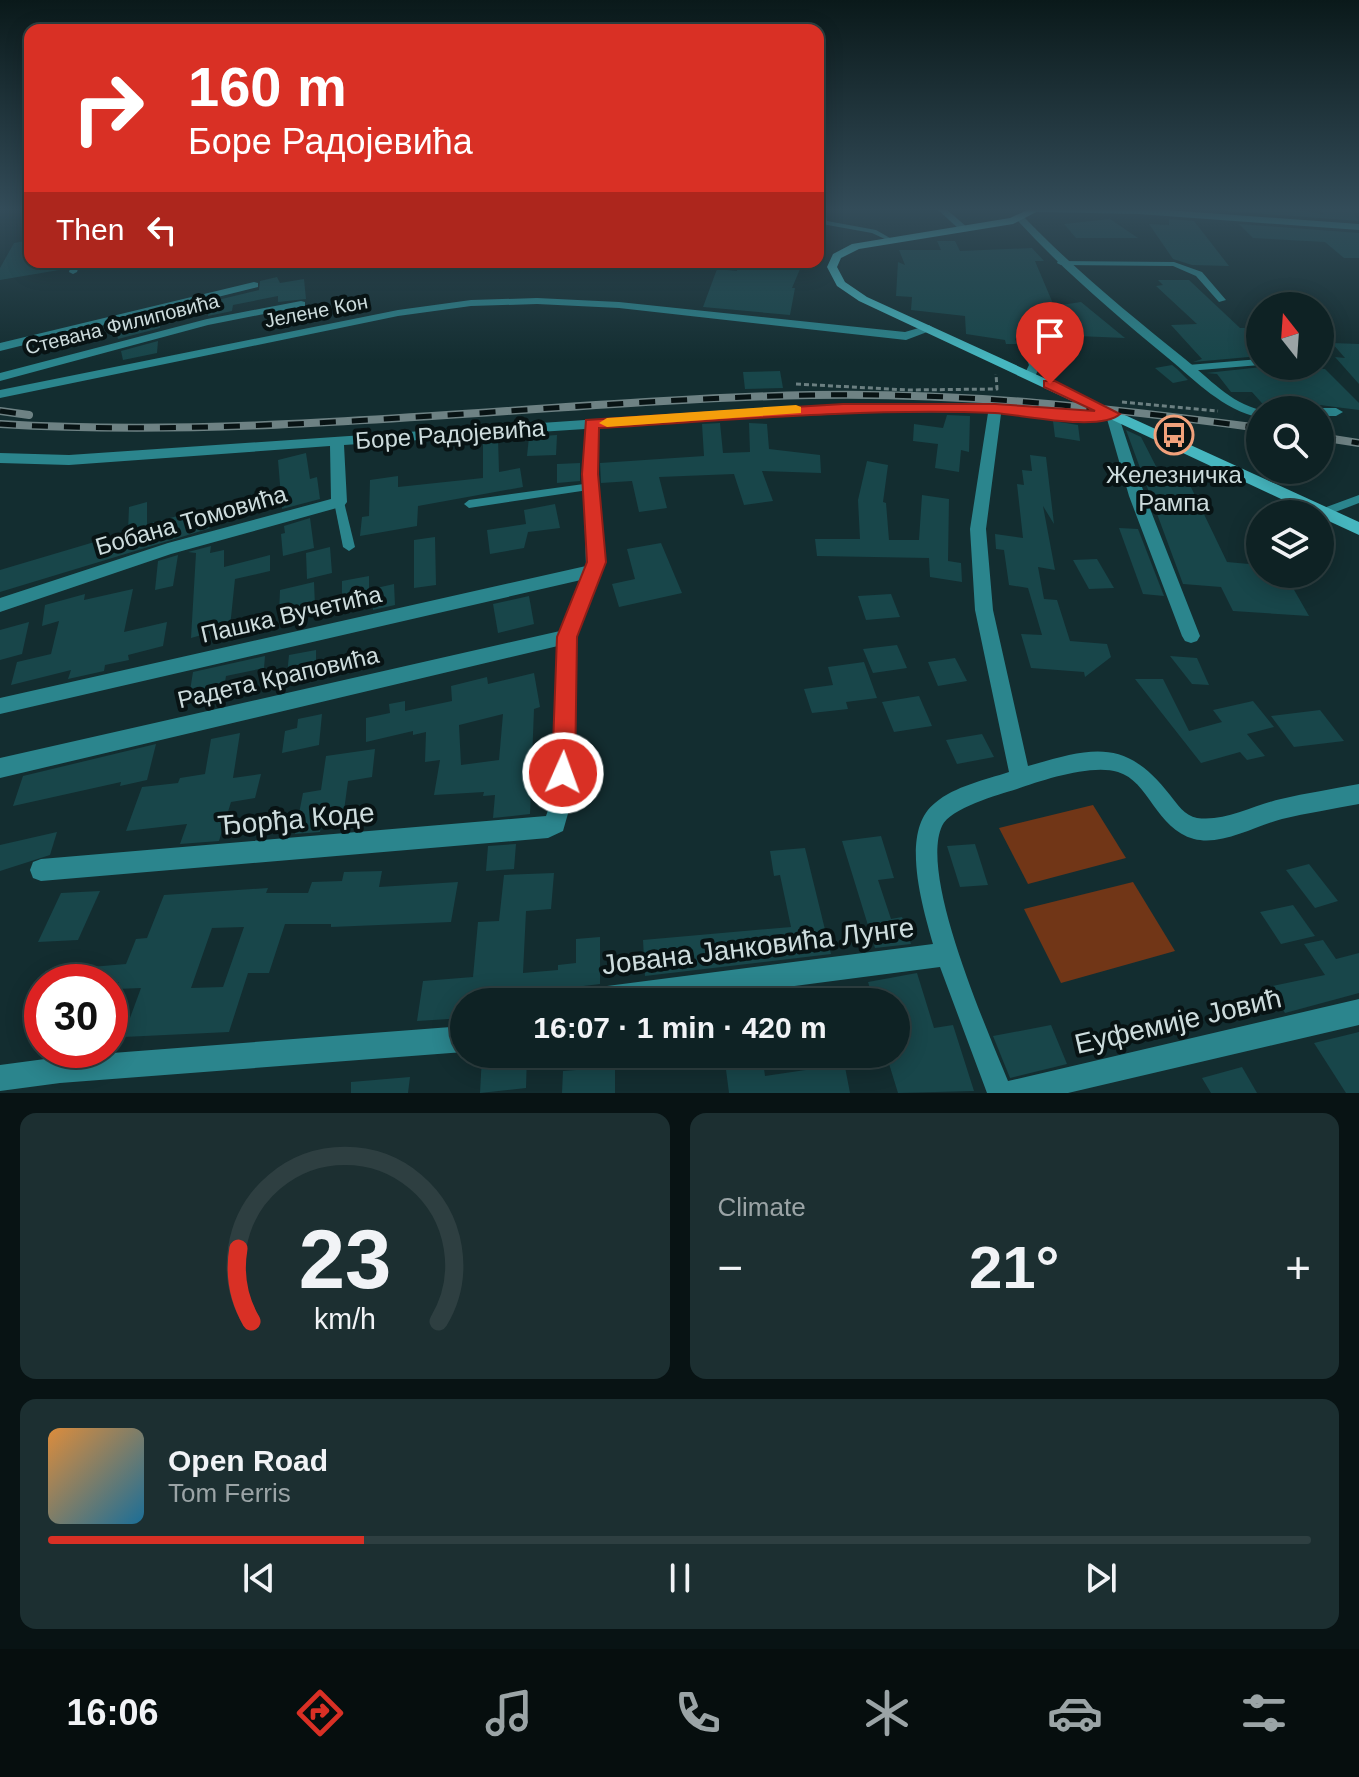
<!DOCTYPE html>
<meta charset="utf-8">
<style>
body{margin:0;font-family:Arial,sans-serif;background:#1c2f31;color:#f1f3f6;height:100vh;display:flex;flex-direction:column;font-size:30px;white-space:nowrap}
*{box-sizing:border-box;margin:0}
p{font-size:26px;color:#9ba4a6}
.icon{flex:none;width:44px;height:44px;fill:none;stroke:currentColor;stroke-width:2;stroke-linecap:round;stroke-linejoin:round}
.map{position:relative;height:1093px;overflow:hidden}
.details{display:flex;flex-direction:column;gap:20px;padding:20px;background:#081314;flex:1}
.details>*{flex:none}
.hud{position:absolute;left:24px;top:24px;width:800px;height:244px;border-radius:16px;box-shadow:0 4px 20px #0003,0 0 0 2px #2e3f41;background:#d93025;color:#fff;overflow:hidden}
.needle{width:52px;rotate:343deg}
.buttons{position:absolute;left:1246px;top:292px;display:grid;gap:16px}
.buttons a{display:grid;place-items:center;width:88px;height:88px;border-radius:50%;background:#0e2224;box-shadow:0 4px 20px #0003,0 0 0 2px #2e3f41;font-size:40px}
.speed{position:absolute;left:24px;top:964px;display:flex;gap:16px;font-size:40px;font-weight:700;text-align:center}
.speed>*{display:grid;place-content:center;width:104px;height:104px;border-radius:50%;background:#0e2224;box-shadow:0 4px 20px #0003,0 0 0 2px #2e3f41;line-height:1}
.speed .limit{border:12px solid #d22;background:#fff;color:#111}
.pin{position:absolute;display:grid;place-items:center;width:68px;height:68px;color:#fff;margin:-82px -34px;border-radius:50% 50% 50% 0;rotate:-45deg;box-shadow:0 0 8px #0007}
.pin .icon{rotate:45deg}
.me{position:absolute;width:88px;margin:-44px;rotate:2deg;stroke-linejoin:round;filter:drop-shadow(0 0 6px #0008)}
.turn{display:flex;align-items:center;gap:28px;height:168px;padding:0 32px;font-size:36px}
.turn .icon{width:104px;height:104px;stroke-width:2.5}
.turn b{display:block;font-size:56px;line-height:68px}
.then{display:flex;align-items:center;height:76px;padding:0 32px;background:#0003;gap:16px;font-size:30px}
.big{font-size:60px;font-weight:700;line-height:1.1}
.details .card{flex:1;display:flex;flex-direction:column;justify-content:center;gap:12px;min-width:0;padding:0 28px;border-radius:16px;background:#1c2f31}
.details .dial{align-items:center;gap:0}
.dial svg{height:208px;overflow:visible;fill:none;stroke:#2e3f41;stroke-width:7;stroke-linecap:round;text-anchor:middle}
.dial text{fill:#f1f3f6;stroke:none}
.song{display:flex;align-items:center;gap:24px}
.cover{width:96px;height:96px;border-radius:12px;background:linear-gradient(135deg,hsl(30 70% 55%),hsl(200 70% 35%))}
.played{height:8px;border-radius:4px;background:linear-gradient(90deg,#d93025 25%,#2e3f41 25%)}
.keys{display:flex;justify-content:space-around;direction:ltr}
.heat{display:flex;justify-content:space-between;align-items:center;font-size:44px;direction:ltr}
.details .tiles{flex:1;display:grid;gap:20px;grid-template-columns:1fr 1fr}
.card:last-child{grid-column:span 2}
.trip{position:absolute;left:450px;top:988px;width:460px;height:80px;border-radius:40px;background:#0e2224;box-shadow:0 4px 20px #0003,0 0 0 2px #2e3f41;font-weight:700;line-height:80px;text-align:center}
.dock{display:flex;height:128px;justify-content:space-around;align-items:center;background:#060e0e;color:#9ba4a6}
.dock .icon{width:56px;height:56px}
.dock .on{color:#d93025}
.dock b{font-size:36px;color:#f1f3f6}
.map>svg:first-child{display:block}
</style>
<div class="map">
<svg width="1359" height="1093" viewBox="0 0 1359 1093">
<rect width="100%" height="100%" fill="#132d30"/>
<g fill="#713617">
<polygon points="1093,805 1126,858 1028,884 999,828"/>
<polygon points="1133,882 1175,951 1061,983 1024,909"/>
</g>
<g fill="#18464a" fill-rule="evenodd">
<polygon points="1222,208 1280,208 1323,214 1318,208 1350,208 1359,221 1226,211"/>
<polygon points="1110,219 1138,238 1076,238 1064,224"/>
<polygon points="1169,219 1194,221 1229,266 1192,265 1173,259 1149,224 1169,225"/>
<polygon points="1239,224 1359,233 1359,258 1344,258 1325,242 1253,238"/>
<polygon points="30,240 30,262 58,262 59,270 0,280 0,268 14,243"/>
<polygon points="937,241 955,241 960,251 1032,248 1044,261 1035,261 1054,306 1081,302 1125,338 1054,335 1056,341 1033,340 1022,334 1015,339 1017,344 1006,344 1005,340 966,334 965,316 911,310 912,297 896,296 898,262 905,265 899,250 941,250"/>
<polygon points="738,262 803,262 792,288 795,288 790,315 703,307 717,269 737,271"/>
<polygon points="277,277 280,283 304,279 306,299 278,302 278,296 233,305 232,311 208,316 209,308 202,310 201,304 259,290 260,281"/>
<polygon points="1158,280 1189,280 1240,328 1250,328 1260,338 1260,356 1193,362 1202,359 1171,325 1197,324 1156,286 1163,285"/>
<polygon points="307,308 308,320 278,325 278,314"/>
<polygon points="161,314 160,328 118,339 114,326"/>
<polygon points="158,341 157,353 123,360 121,351"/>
<polygon points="1332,343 1359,344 1359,384 1335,357 1345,358"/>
<polygon points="1172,365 1177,369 1188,380 1173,383 1155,368"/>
<polygon points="1262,367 1325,369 1359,403 1359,410 1320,405 1296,407 1299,410 1268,410 1252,392 1231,392 1217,374 1206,373"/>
<polygon points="780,371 783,388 745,389 743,372"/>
<polygon points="947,415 970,416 969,452 961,450 959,472 935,468 938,444 913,441 914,424 943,428"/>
<polygon points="1053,421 1078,425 1080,441 1055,437"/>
<polygon points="720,423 723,453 750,452 749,423 767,424 769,449 820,455 821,473 762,471 773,501 744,505 734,474 659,477 667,508 639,512 632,481 601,483 600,463 704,456 702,424"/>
<polygon points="1126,430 1141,437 1163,480 1189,483 1227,562 1260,565 1260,574 1285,574 1309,616 1233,611 1221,587 1183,584"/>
<polygon points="557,435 556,455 527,456 529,437"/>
<polygon points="498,438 499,472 520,468 523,487 418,506 417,526 360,536 362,517 369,516 370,480 398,476 398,487 483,478 483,439"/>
<polygon points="306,453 310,479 317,477 320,499 282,509 278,460"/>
<polygon points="1030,455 1046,457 1054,524 1043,506 1055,570 1038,567 1044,599 1057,600 1070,641 1107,644 1111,657 1085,677 1084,672 1031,668 1021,634 1042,635 1028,588 1009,585 1004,550 996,549 995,534 1023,538 1017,484 1024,485 1022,470 1032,471"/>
<polygon points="867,461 888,465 883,502 886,503 889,540 919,540 922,495 949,499 948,561 961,563 962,582 930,577 929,558 817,556 815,539 860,539 858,500"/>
<polygon points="580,463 580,481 557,483 557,464"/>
<polygon points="147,502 147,524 212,507 211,528 0,592 0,570 128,532 129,507"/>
<polygon points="555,504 560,528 528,532 524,548 490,554 487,530 526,524 524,510"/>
<polygon points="310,518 314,548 283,556 281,534 285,533 284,526"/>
<polygon points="1119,528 1138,529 1164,596 1143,594"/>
<polygon points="435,537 436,585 414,588 414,540"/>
<polygon points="661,543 682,593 619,607 612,584 635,579 627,549"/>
<polygon points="211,546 210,553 224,550 224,567 270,555 270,571 235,579 230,627 191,638 196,553 188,552"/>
<polygon points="330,547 332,573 307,579 306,553"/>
<polygon points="178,555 173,586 155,590 158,561"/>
<polygon points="1097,559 1114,588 1089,589 1073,560"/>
<polygon points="369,576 369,599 342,604 342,581"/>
<polygon points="314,582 315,606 279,615 280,590"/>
<polygon points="394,584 395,605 373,610 372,589"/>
<polygon points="133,589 124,632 167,622 163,646 128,655 129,660 105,665 104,671 68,679 71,670 11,685 17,662 51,654 59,621 42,626 45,605 85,594 84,600"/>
<polygon points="891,594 900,617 866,620 858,596"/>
<polygon points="529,596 534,624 498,633 493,604"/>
<polygon points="29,622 22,654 0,660 0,630"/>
<polygon points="897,645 907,668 873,673 863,649"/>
<polygon points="316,650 316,669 287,675 289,655"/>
<polygon points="265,656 264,668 226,676 223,695 188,703 193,672"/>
<polygon points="1170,656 1197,658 1209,685 1192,684"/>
<polygon points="955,658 967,681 938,686 928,662"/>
<polygon points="864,662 877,698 846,702 848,709 812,713 804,689 833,685 828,667"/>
<path d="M534,673l6,34 -6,2 -4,105 -37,4 2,-23 -12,1 1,-4 -50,3 6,-35 -15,2 1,-30 -13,3v-4l-47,11v-24l24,-5 -1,-9 16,-3v10l47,-10 -1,-15 36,-9 1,7zM503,714l-4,46 -38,5 -2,-40z"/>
<polygon points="1135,679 1163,679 1189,731 1222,722 1213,710 1253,701 1274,727 1247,734 1265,756 1247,760 1240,752 1201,763"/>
<polygon points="919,696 932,726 894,732 882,702"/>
<polygon points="1320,710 1344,741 1294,747 1271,716"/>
<polygon points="322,714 319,745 282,753 285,731 297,728 298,719"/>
<polygon points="240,733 233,778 261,774 255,798 231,802 219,841 180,844 187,824 126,831 142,787 178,783 180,778 205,774 211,739"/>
<polygon points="982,734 994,757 957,764 946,740"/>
<polygon points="156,744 147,780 120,786 121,782 13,806 23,776"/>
<polygon points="375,749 372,777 348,781 343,818 322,821 320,832 295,834 303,793 321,790 326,756"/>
<polygon points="57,832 50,855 0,871 0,845"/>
<polygon points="881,836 894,878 878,880 891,919 902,917 911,944 875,948 842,841"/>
<polygon points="516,844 514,869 486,871 488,846"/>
<polygon points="975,844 988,885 960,887 947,846"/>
<polygon points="805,848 831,954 645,976 643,940 791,927 780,875 774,876 770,851"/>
<polygon points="1309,864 1338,901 1315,908 1286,870"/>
<path d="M382,871l-3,16 79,-5 -7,40 -120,5v-3h-46l-16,49h-21l-19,59 -106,5 18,-49 -25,1 3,-7h-73l-1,-11 81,-7 10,-25 11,-1 17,-43 104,-7 -2,5h42l4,-11 30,-1 2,-9zM244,927l-21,60 -32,1 21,-60z"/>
<polygon points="554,873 551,909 526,911 523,973 558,970 558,965 576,963 576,939 600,937 600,984 575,987 563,994 531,998 531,1002 464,1002 464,1018 417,1021 423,981 473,977 478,922 499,921 504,875"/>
<polygon points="100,891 78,940 38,942 61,893"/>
<polygon points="1293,905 1315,936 1281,944 1260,912"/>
<polygon points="1323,940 1336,959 1359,953 1359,993 1285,1013 1268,987 1325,975 1304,944"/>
<polygon points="917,973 934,1028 953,1025 974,1091 898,1093 886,1054 896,1054 896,1002 874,1002 868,982"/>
<polygon points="1051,1025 1067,1064 1010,1078 993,1036"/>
<polygon points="1359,1032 1359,1093 1346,1093 1314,1043"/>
<polygon points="527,1054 526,1088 480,1093 482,1056"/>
<polygon points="724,1054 762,1054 765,1076 819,1068 816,1054 846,1054 850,1067 845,1067 850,1093 729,1093"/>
<polygon points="615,1067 615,1093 562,1093 563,1071"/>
<polygon points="1242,1067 1257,1093 1211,1093 1202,1078"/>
<polygon points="410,1077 408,1093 351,1093 351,1082"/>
</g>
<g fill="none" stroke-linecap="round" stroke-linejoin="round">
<g stroke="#6b7f81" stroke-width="3" stroke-dasharray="5 3" stroke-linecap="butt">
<polyline points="796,384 908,390 997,389 996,374"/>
<polyline points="1122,402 1218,411"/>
</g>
<g fill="#2b858d" fill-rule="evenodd">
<polygon points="818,208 824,208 827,221 876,230 890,238 887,240 872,233 822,224"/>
<polygon points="1058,261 1174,262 1202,272 1226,300 1219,302 1196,276 1173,266 1061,265 1057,263"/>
<polygon points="72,262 80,262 77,272 73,274 69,272"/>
<polygon points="1260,359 1260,365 1188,371 1184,368 1188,365"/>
<polygon points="591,483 596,487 595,489 469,508 464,504 469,500"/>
<polygon points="1359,495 1359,503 1325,516 1320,512 1321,509"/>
<polygon points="339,498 344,502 355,547 349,551 343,547 334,502"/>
</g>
<g fill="#2b858d" fill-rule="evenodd">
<polygon points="936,208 945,208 968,228 960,230"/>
<polygon points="1034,208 1139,208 1359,224 1359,230 1139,214 1038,212"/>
<path d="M1018,217h6c50,52 105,97 161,142 24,19 45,44 76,51l-1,8c-38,-9 -63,-36 -92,-60 -52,-43 -104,-87 -150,-137z"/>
<polygon points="254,282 258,283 258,287 0,351 0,343"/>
<polygon points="537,298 619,302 905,332 929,325 935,329 906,340 619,308 537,304 471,306 398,316 0,398 0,390 398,310 471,300"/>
<polygon points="301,301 305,302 305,306 208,325 0,381 0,373 207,319"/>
<polygon points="1024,336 1030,340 1041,365 1034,378 1030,379 1024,375 1029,365 1018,340"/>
<path d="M918,403l77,2 90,8 32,-2 28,85 55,140 -3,5 -6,2 -6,-2 -3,-5 -53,-140 -22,-77 -22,2 -84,-7 -15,115 7,81 35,156c64,-18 97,-29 142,29 7,9 15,21 27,23 28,4 57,-13 84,-19 25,-6 52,-10 78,-15v20c-26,5 -52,9 -77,15 -27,7 -60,27 -88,20 -38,-10 -45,-58 -76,-67 -27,-8 -75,8 -101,17 -19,6 -67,19 -75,37 -23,50 45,203 66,255l351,-82v26l-291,68h-81l-47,-126 -269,35h-107l3,-9 9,-3 357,-46c-10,-36 -34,-113 2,-141 20,-17 50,-23 74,-31l-34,-162 -5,-81 18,-116c-130,-3 -260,5 -389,15l-2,46 7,88 -28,75 -3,159 -10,35 -15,7 -507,43 -8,-3 -3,-8 3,-8 8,-3 505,-43 7,-20 5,-150 -558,132v-20l560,-127 21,-51 -581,134v-16l586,-132 -3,-92 2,-45 -241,16 3,57 -3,4 -173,48 -171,58v-14l168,-55 163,-44 -1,-53 -261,19 -69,-2v-10l69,2 706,-48z"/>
<polygon points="1320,408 1336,408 1343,412 1336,416 1320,416 1320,410 1315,410"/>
<polygon points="464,1026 464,1052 60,1083 0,1091 0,1065 60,1057"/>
</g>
<polygon fill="#46b6bf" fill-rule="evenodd" points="1032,208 1044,208 1013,224 859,249 841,258 837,267 845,282 867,297 1359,522 1359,535 1320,517 1320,514 1313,514 859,301 837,286 827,267 833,254 852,244 1010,218"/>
<defs>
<g id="rail">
<polyline points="0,411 29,415"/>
<path d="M0,424c270,16 541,-23 811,-29 151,-3 300,13 449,33"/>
<polyline points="1320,437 1359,443"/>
</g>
</defs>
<use href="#rail" stroke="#6e8284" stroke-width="8"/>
<use href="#rail" stroke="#081314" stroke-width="5" stroke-dasharray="16" stroke-linecap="butt"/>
</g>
<linearGradient id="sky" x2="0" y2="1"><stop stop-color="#0a191a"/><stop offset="0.58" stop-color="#334c59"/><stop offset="1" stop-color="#334c59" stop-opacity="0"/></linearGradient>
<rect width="1359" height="361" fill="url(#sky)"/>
<path fill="#d93025" stroke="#8d1f18" stroke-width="2" d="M1044,381h11l65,33c-20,18 -97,1 -125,-1 -132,-5 -264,7 -396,15l-1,46 8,88 -29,75 -2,136 -3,8 -9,3 -8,-3 -3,-8 5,-136 30,-75 -5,-88 4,-54 257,-16h152l100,7 -51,-24z"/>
<polygon fill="#f59e0b" points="796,405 801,407 801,413 607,427 599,423 607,418"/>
<defs>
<symbol id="bus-ring" viewBox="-11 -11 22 22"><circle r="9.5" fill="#081314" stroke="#f1a17b" stroke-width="1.5"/><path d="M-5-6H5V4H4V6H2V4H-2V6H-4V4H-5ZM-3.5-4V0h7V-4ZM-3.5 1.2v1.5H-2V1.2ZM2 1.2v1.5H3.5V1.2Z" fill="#f1a17b"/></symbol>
</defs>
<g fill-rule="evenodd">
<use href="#bus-ring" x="1152" y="413" width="44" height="44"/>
</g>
<g text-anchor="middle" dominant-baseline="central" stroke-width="8" stroke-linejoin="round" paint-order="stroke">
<g font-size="20" fill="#cddcdd" stroke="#081314">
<text transform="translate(316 311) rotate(-11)">Јелене Кон</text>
<text transform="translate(122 324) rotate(-14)">Стевана Филиповића</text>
</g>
<g font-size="24" fill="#cddcdd" stroke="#081314">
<text transform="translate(450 434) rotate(-4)">Боре Радојевића</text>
<text transform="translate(191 520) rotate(-16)">Бобана Томовића</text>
<text transform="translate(291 614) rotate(-13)">Пашка Вучетића</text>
<text transform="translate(278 677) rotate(-13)">Радета Краповића</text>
</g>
<g font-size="24" fill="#cddcdd" stroke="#081314">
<text x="1174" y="474">Железничка<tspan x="1174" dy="28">Рампа</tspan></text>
</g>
<g font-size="28" fill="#cddcdd" stroke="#081314">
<text transform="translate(296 819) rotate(-5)">Ђорђа Коде</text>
<text transform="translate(758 946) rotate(-7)">Јована Јанковића Лунге</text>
<text transform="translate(1178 1021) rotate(-13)">Еуфемије Јовић</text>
</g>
</g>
</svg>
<div class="buttons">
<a><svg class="needle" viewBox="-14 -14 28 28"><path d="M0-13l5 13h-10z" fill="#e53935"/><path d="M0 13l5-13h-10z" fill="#9ba4a6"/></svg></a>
<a><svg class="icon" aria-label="search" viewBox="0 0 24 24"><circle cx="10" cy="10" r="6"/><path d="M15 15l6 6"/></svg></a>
<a><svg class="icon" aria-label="layers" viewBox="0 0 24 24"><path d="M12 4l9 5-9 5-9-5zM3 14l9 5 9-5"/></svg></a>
</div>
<div class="speed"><div class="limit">30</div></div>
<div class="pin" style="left:1050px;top:384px;background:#d93025"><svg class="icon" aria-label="arrive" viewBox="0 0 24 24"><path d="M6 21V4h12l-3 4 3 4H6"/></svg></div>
<svg class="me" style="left:563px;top:773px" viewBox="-20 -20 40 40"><circle r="17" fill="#d93025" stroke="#fff" stroke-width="3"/><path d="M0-11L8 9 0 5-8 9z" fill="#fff"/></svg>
<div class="trip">16:07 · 1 min · 420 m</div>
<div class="hud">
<div class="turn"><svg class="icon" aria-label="right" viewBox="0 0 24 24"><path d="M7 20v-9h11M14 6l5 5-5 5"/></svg><div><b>160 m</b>Боре Радојевића</div></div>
<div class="then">Then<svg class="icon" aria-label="left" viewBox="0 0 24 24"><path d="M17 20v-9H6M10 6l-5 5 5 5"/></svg></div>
</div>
</div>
<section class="details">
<div class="tiles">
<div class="card dial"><svg viewBox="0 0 100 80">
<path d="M14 69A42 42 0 1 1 86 69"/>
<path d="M14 69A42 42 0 0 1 9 41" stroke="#d93025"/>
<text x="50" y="56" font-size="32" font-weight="700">23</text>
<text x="50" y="72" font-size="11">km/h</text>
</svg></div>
<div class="card"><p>Climate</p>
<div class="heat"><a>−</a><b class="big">21°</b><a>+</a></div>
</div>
<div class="card">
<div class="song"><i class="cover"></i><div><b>Open Road</b><p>Tom Ferris</p></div></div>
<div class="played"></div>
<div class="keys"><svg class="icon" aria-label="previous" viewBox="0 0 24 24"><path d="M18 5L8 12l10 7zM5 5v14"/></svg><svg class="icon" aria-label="pause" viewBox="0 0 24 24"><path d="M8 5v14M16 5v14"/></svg><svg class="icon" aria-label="next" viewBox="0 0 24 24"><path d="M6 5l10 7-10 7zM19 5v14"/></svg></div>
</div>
</div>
</section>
<nav class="dock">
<b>16:06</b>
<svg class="icon on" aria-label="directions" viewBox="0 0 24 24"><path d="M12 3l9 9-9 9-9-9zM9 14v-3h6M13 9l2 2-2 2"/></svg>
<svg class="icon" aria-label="music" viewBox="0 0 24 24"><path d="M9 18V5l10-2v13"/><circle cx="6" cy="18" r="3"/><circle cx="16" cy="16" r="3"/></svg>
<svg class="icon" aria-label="phone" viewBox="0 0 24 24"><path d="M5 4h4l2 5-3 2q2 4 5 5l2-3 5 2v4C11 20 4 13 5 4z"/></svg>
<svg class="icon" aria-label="climate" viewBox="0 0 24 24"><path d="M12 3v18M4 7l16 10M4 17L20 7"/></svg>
<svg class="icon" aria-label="car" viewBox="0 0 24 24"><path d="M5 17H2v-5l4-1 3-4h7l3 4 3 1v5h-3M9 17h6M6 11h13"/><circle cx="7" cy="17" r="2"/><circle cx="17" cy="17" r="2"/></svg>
<svg class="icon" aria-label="filters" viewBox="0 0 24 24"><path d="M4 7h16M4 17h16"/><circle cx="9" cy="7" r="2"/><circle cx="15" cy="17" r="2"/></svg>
</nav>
